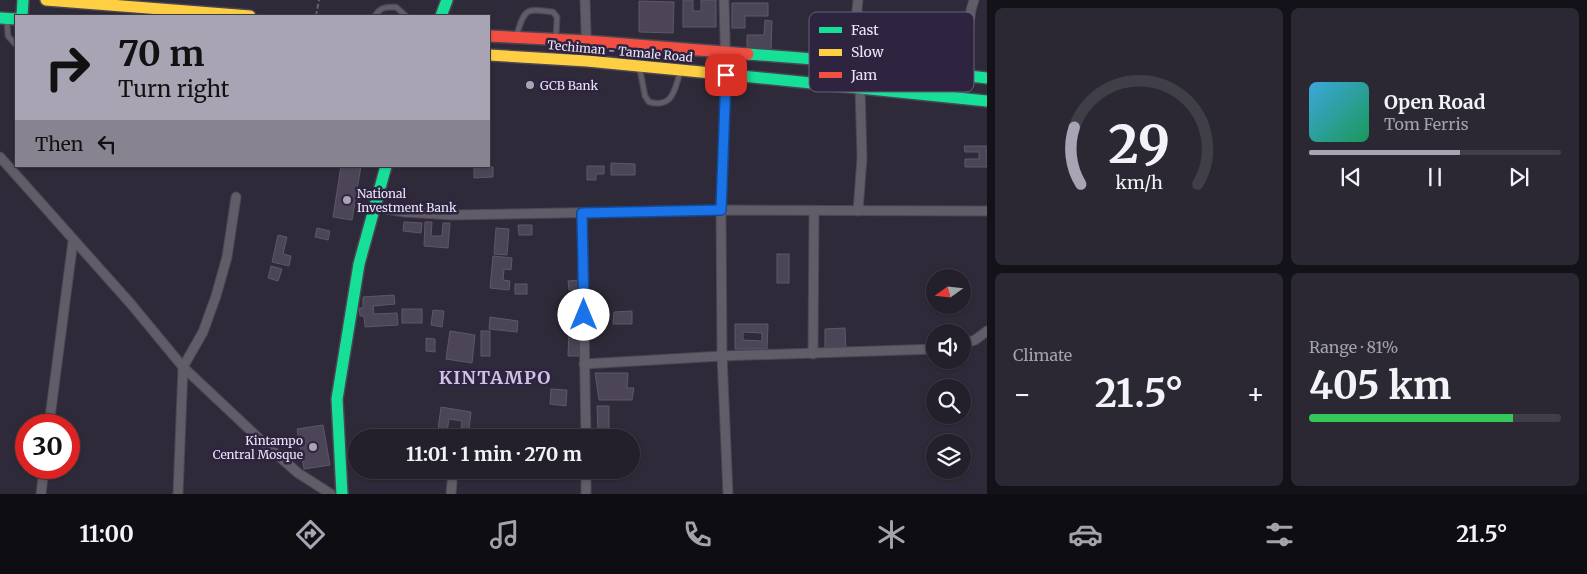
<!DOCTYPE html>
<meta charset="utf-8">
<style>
body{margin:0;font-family:Merriweather,serif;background:#2b2833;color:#f1f3f6;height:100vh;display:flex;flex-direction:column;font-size:19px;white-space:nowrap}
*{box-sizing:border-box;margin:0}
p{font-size:16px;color:#a3a3a9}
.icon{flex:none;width:28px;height:28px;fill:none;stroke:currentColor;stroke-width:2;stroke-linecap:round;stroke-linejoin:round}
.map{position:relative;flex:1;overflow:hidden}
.panel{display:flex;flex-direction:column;gap:8px;padding:8px;background:#131218;width:600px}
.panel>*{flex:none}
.guide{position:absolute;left:15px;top:15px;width:475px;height:152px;border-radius:0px;box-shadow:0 1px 4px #0004,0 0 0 1px #403e47;background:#a9a4b4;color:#111;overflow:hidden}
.needle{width:32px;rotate:255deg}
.buttons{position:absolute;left:926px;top:269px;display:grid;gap:10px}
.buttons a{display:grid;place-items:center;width:45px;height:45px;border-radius:50%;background:#23202b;box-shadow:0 1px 4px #0004,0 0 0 1px #403e47;font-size:25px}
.speed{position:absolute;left:15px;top:414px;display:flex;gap:10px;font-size:25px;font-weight:700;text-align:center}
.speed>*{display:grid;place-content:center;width:65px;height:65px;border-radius:50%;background:#23202b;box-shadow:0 1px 4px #0004,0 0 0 1px #403e47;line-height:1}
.speed .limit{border:8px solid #d22;background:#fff;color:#111}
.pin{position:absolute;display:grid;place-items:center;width:42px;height:42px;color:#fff;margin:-21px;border-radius:10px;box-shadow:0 2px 8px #0006}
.me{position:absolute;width:55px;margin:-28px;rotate:0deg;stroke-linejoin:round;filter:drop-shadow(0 0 4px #0008)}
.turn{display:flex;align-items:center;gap:18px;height:105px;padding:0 20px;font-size:22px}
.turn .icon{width:65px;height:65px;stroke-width:2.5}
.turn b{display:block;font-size:35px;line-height:42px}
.then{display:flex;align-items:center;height:48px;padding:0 20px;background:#0003;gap:10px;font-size:19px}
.big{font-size:38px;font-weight:700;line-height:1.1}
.panel .card{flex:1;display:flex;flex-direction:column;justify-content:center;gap:8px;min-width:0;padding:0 18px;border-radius:8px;background:#2b2833}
.panel .dial{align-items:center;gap:0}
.dial svg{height:130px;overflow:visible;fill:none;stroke:#403e47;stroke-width:7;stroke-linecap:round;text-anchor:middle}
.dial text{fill:#f1f3f6;stroke:none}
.song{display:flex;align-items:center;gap:15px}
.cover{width:60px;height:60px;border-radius:8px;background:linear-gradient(135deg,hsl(200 70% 55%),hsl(150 70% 35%))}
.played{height:5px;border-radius:2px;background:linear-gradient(90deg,#a9a4b4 60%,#403e47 60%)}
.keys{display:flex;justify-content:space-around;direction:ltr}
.heat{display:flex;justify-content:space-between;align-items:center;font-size:28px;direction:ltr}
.charge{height:8px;border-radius:4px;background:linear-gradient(90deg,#34c759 81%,#403e47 0)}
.panel .tiles{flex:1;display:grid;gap:8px;grid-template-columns:repeat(2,1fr)}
.trip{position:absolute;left:348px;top:429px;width:292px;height:50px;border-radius:25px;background:#23202b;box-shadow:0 1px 4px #0004,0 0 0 1px #403e47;font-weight:700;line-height:50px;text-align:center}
.dock{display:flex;height:80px;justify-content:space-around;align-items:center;background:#0e0d11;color:#a3a3a9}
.dock .icon{width:35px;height:35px}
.dock .active{color:#a9a4b4}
.dock b{font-size:22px;color:#f1f3f6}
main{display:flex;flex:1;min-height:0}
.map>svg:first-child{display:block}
</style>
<main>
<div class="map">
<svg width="987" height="494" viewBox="0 0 987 494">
<rect width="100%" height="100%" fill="#2f2a39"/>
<g fill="#4c4558" stroke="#5d5865" fill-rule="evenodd">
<polygon points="683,0 693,0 693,11 701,11 701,0 716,0 716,27 683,27"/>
<polygon points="639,1 674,2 673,33 639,32"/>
<polygon points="732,3 768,3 768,16 745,16 745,28 732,28"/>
<polygon points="765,20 772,21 771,51 747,50 747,35 764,35"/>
<polygon points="964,146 987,146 987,167 965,167 965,159 979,159 979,152 965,152"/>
<polygon points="611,163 635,164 635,175 611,175"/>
<polygon points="341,166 361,166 352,220 333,217"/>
<polygon points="587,166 604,166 604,174 596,174 596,180 587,180"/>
<polygon points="493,167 493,177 474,178 474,168"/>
<polygon points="404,222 422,223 421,233 403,231"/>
<polygon points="425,222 432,222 431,236 442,236 443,223 450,223 448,248 424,246"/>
<polygon points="518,225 532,225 532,235 519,235"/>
<polygon points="317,228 330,231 328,240 315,237"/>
<polygon points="496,228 509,229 507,255 494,254"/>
<polygon points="278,235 287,237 283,254 291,256 289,266 272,262"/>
<rect x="777" y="254" width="12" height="29"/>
<polygon points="493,256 512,258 511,270 504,269 503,280 510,281 509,290 490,288"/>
<polygon points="271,266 282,269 278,281 268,278"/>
<polygon points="579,280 579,289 569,290 568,281"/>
<rect x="515" y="284" width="12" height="10"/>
<polygon points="394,295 395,304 373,306 374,314 397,313 398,325 365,327 364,316 360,316 359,308 363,308 363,297"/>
<rect x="402" y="309" width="20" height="14"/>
<polygon points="433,310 444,311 442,327 431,325"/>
<polygon points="632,311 632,324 613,324 614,312"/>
<polygon points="490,317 518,321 517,332 489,329"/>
<path d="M735,324h33l-1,25h-32zM743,332l19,1v8l-19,-1z"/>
<polygon points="845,328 846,350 825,351 825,329"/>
<polygon points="581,329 581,356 568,356 569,330"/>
<polygon points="450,331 475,335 472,363 446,359"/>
<rect x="481" y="331" width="9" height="25"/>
<polygon points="426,338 435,339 435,352 426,351"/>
<polygon points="595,373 628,373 627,388 634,388 632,400 599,400"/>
<polygon points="551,389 567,390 566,406 550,404"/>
<polygon points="597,406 609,406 609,433 598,433"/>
<polygon points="441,407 471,412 468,438 460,438 462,421 449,419 446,438 437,437"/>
<polygon points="323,425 330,465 304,469 297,429"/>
</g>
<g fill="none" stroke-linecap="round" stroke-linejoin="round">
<defs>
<g id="lane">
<path d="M375,16c5,-9 11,-9 21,-9l10,9"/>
<polyline points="7,22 8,36 16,45"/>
<path d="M517,34c8,-27 10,-25 36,-22l4,5 -1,20"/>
<path d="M640,70l5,26 4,6c24,6 25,-11 31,-29"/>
</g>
<g id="street">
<polyline points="585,0 587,61"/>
<polyline points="724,0 726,75 721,210 722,356 728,494"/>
<polyline points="852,62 858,0"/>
<polyline points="962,76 971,10 974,0"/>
<polyline points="0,157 131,304 183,367 266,445 298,473 331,494"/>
<polyline points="375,207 404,212 452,215 721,210 987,211"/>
<polyline points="858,211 862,158 860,88"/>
<polyline points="582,213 586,438"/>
<polyline points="962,344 975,340 987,331"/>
<polyline points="813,354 814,211"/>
<polyline points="584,364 722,356 935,349"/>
<polyline points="49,425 73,241"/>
<polyline points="41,494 44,468"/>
<polyline points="178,494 183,367 203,332 216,296 227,257 236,197"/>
<polyline points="451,494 452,482"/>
<polyline points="586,494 586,470"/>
</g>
<g id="fast">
<polyline points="22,16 23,0"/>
<polyline points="441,16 447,0"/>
<polyline points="0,18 16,19"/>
<polyline points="748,54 852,62 987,78"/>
<polyline points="732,75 987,101"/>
<polyline points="342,494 337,399 359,264 386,166"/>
</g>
<g id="slow">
<polyline points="46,0 250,16"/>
<polyline points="489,55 587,61 732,75"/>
</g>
<polyline id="jam" points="489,36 587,41 748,54"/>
</defs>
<use href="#lane" stroke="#4a4653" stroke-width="7"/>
<use href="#street" stroke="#4a4653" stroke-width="11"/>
<use href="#fast" stroke="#4a4653" stroke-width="14"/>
<use href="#slow" stroke="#4a4653" stroke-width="14"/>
<use href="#jam" stroke="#4a4653" stroke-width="14"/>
<polyline stroke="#65616b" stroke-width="2" stroke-dasharray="5 2.5" stroke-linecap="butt" points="316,16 319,0"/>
<use href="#lane" stroke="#615c68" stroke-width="4.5"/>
<use href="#street" stroke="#615c68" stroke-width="9"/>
<use href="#fast" stroke="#16e098" stroke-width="11"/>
<use href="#slow" stroke="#ffcf43" stroke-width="11"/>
<use href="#jam" stroke="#f24e42" stroke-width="11"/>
</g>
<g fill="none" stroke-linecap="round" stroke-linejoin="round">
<defs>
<polyline id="route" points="584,315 582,213 721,210 726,75"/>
</defs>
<use href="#route" stroke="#114b97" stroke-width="12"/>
<use href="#route" stroke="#1a73e8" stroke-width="9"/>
</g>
<g fill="#a9a4b4" stroke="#2e243f" stroke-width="2">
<circle cx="530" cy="85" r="5"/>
<circle cx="347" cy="200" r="5"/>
<circle cx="313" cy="447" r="5"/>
</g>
<g text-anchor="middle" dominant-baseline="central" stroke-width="5" stroke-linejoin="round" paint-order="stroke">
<g font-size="12" fill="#ebe5f7" stroke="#2e243f">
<text transform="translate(620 51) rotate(5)">Techiman - Tamale Road</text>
</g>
<g font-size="12" fill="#ebe5f7" stroke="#2e243f" text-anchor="start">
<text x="540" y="85">GCB Bank</text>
<text x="357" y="193">National<tspan x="357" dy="14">Investment Bank</tspan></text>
<text x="303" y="440" text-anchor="end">Kintampo<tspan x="303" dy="14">Central Mosque</tspan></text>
</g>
<g font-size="18" font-weight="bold" letter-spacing="1" fill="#cfc3e5" stroke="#2e243f">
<text x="495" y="377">KINTAMPO</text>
</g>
</g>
<rect x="809" y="12" width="165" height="80" rx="8" fill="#2e243f" stroke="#675e76" stroke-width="1"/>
<rect x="819" y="27" width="23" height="6" fill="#16e098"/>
<rect x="819" y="49" width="23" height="7" fill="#ffcf43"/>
<rect x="819" y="72" width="23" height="6" fill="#f24e42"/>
<g font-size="14" fill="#ebe5f7">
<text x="851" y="35">Fast</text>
<text x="851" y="57">Slow</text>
<text x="851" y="80">Jam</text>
</g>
</svg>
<div class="buttons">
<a><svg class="needle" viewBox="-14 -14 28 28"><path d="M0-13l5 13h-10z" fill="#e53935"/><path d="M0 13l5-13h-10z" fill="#a3a3a9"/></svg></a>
<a><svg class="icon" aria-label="sound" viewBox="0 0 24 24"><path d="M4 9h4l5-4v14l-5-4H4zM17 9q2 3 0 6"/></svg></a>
<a><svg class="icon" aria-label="search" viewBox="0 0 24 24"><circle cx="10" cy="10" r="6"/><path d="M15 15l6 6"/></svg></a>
<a><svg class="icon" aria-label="layers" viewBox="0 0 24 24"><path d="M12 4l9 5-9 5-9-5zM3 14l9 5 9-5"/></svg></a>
</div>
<div class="speed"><div class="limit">30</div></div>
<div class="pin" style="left:726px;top:75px;background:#d93025"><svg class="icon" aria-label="arrive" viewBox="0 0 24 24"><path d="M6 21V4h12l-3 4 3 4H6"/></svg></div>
<svg class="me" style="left:584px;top:315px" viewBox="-20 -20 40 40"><circle r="19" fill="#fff"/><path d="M0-13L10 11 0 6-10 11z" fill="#1a73e8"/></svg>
<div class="trip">11:01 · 1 min · 270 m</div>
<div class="guide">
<div class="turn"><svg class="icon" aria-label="right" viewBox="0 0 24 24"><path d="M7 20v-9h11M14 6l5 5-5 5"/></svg><div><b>70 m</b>Turn right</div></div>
<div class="then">Then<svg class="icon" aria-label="left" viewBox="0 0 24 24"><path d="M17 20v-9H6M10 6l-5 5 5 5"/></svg></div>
</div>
</div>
<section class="panel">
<div class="tiles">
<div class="card dial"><svg viewBox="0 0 100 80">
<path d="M14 69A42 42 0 1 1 86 69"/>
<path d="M14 69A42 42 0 0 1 10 34" stroke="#a9a4b4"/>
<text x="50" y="56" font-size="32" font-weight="700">29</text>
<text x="50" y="72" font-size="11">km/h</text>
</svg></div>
<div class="card">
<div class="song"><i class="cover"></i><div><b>Open Road</b><p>Tom Ferris</p></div></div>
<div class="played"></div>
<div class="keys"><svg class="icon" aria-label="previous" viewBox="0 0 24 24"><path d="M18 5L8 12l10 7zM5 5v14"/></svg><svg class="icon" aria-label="pause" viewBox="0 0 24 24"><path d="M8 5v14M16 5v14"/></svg><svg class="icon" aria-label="next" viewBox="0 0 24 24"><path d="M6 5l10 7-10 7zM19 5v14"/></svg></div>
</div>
<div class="card"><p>Climate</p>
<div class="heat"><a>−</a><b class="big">21.5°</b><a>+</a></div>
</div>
<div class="card"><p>Range · 81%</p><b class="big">405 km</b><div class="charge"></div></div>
</div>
</section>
</main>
<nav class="dock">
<b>11:00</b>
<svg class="icon active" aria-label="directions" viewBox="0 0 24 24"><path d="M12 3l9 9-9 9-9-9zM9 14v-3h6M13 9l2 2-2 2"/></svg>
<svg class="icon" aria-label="music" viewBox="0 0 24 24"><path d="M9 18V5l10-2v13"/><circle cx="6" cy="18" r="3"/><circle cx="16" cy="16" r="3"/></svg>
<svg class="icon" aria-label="phone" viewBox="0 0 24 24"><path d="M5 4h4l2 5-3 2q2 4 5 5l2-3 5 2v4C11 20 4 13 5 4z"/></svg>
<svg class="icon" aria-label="climate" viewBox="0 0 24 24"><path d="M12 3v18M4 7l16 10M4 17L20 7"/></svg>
<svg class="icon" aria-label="car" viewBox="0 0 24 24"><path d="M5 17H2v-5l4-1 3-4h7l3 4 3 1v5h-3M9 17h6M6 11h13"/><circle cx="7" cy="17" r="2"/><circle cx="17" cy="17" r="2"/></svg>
<svg class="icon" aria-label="filters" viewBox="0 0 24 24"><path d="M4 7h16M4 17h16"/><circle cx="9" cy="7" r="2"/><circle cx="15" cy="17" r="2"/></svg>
<b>21.5°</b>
</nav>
